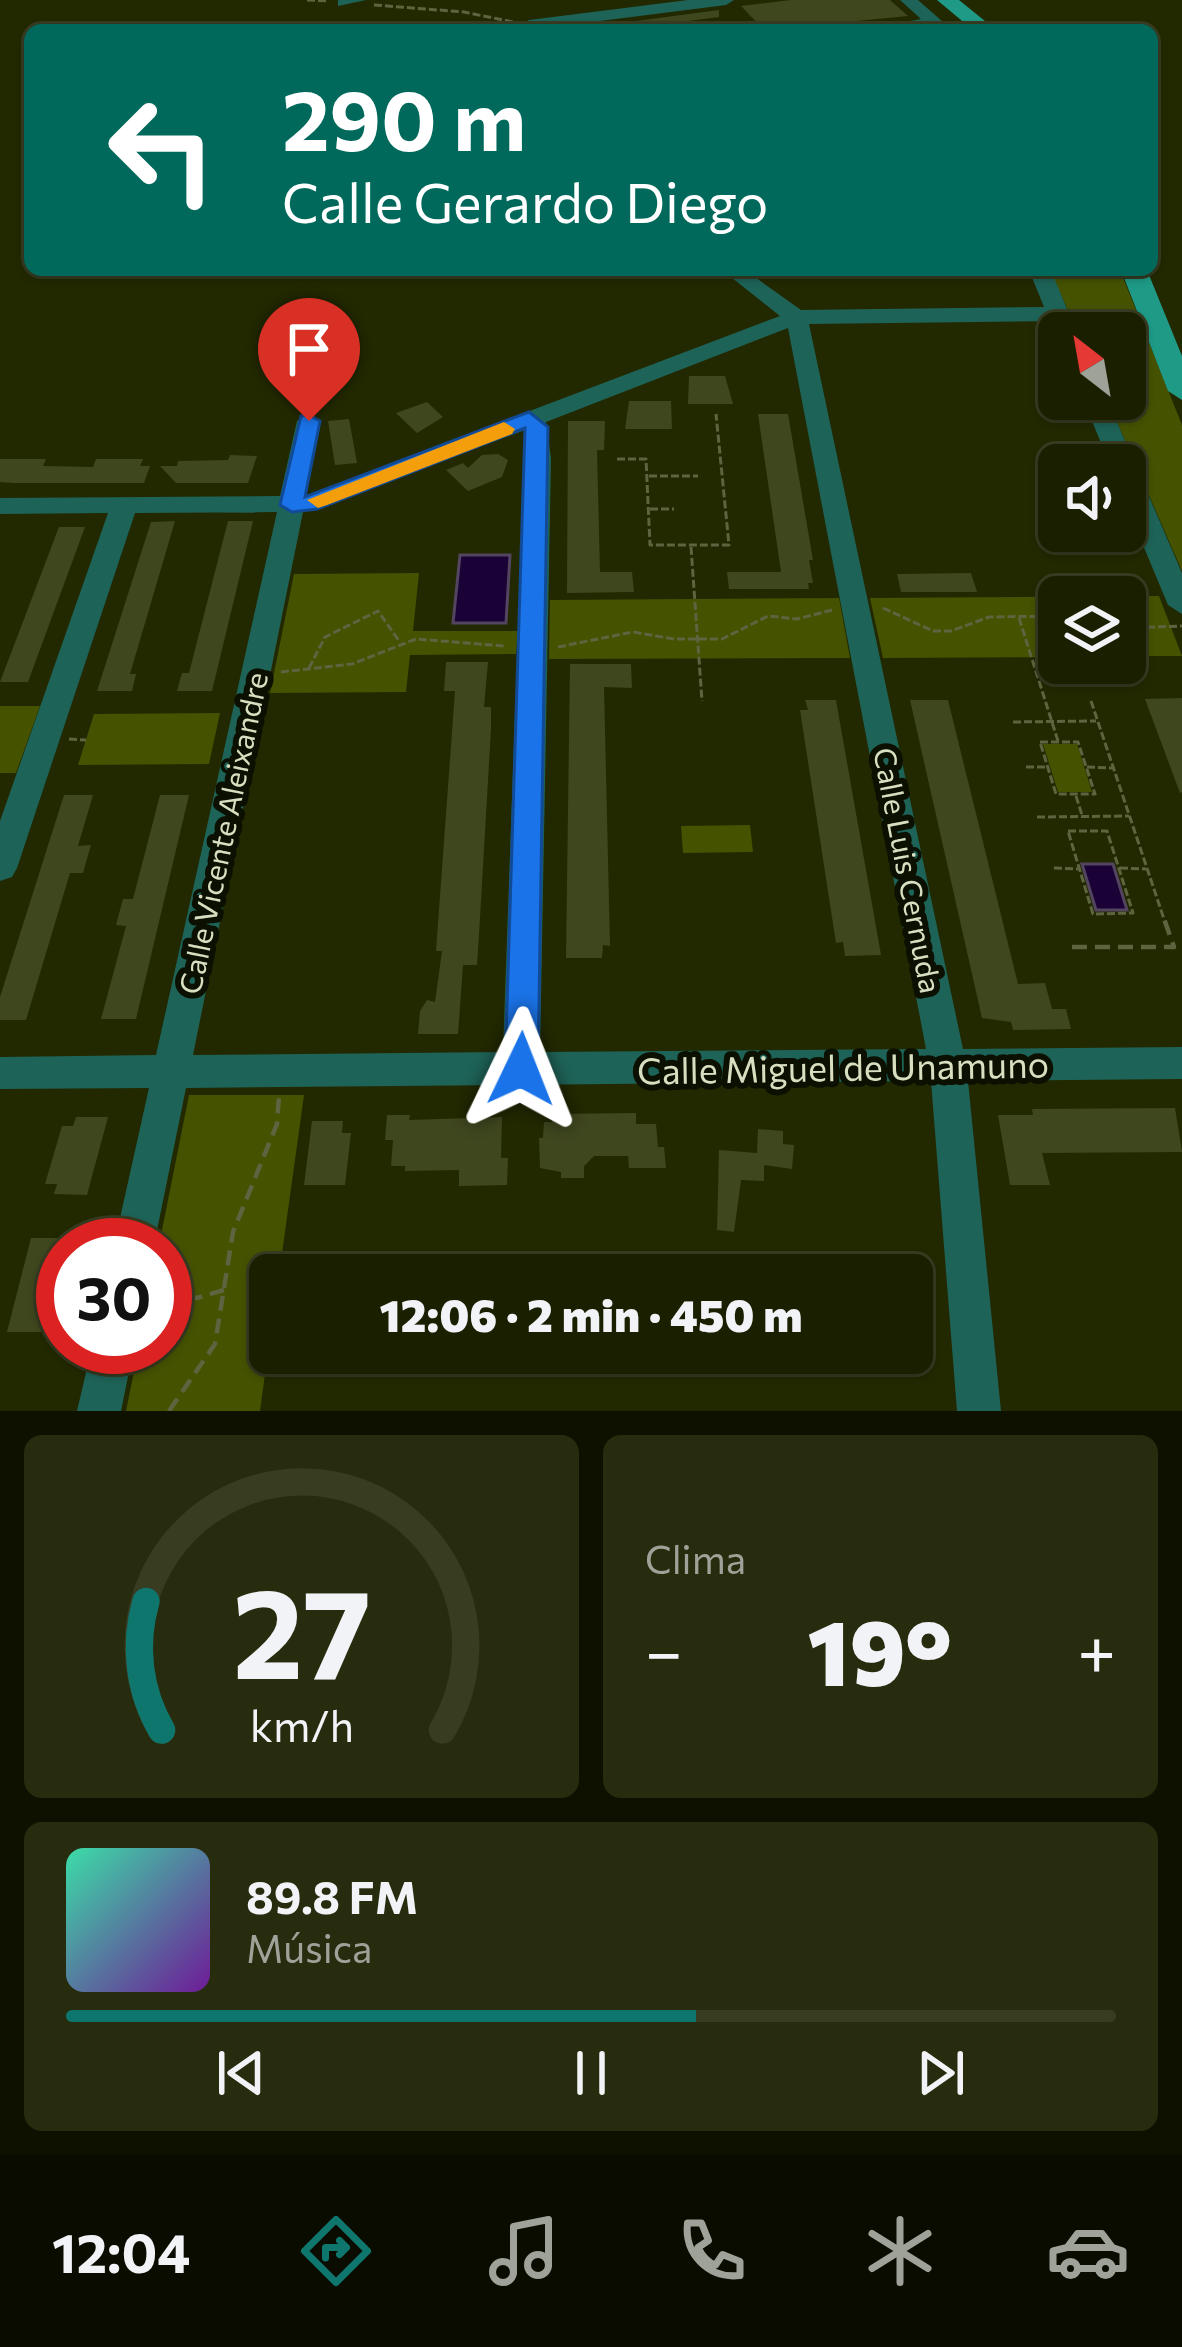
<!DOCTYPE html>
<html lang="es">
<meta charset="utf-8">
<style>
body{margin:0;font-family:Commissioner,sans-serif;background:#272c0f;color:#f1f3f6;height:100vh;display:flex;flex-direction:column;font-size:45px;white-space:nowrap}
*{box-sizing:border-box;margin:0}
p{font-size:39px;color:#9fa299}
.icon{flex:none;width:66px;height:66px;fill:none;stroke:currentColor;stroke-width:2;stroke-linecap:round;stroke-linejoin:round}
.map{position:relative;height:1411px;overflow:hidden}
.panel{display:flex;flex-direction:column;gap:24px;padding:24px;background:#0e1100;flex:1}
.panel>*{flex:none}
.hud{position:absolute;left:24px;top:24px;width:1134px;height:252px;border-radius:18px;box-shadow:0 3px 9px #0004,0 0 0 3px #383d22;background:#00695c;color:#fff;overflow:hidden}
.needle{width:78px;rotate:329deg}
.tools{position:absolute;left:1038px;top:312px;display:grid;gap:24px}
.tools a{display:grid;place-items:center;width:108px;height:108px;border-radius:18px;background:#1a1f00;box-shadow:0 3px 9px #0004,0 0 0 3px #383d22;font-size:60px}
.speed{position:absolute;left:36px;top:1218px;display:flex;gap:24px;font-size:60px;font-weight:700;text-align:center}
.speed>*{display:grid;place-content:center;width:156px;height:156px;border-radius:50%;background:#1a1f00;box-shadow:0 3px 9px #0004,0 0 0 3px #383d22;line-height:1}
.speed .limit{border:18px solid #d22;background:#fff;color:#111}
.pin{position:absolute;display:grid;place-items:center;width:102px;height:102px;color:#fff;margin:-123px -51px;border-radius:50% 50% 50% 0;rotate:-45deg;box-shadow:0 0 12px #0007}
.pin .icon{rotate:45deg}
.me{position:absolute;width:132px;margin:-66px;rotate:2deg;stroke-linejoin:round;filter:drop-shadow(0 0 9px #0008)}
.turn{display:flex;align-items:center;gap:42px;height:252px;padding:0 60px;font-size:54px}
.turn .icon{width:156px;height:156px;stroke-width:2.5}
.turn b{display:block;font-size:84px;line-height:102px}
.big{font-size:90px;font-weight:800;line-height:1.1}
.panel .widget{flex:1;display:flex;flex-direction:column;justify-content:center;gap:18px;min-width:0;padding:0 42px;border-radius:18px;background:#272c0f}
.panel .dial{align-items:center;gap:0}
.dial svg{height:312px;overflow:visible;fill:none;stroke:#383d22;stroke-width:7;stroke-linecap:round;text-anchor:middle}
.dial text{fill:#f1f3f6;stroke:none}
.song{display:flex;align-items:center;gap:36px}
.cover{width:144px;height:144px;border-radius:18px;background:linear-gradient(135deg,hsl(160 70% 55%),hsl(280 70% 35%))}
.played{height:12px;border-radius:6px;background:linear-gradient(90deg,#0f766e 60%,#383d22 60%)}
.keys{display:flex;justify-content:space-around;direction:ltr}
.heat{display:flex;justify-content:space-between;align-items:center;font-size:66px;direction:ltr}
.panel .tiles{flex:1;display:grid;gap:24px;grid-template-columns:1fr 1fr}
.widget:last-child{grid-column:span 2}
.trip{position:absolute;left:249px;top:1254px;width:684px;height:120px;border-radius:18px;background:#1a1f00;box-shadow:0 3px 9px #0004,0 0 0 3px #383d22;font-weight:800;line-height:120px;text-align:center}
.tabs{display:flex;height:192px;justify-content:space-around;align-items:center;background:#0a0c00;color:#9fa299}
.tabs .icon{width:84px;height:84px}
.tabs .active{color:#0f766e}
.tabs b{font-size:54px;color:#f1f3f6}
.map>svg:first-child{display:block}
</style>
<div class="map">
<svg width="1182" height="1411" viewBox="0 0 1182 1411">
<rect width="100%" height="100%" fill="#222900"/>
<g fill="#455200">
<polygon points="1050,270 1120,270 1182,425 1182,571 1107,399 1125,399 1125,333 1078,333"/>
<polygon points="419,573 413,631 518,631 516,654 410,655 406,692 270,693 294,574"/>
<polygon points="1159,596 1182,656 1125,656 1125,597 1059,597 1059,657 883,658 870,598"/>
<polygon points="839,598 850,658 549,659 550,600"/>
<polygon points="0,706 40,706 16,773 0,773"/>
<polygon points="220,713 209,764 78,765 94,714"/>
<polygon points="1043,744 1077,744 1092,792 1058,792"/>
<polygon points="750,825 753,852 683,853 681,826"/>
<polygon points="189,1095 304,1095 279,1275 270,1275 270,1337 260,1411 126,1411 139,1347 165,1347 165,1245 159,1245"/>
</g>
<g fill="#1b0236" stroke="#534460" stroke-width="3">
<polygon points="460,555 510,555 506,623 453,623"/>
<polygon points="1082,864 1113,864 1127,910 1096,910"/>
</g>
<g fill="#3f471f">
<polygon points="791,0 890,0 908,16 764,30 741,6"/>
<polygon points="719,10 719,17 618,30 568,30"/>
<polygon points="689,376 725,376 733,404 688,404"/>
<polygon points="629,401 671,401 672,429 625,429"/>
<polygon points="427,402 443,417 417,433 396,413"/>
<polygon points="758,414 788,414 813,560 809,560 813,583 808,583 809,589 729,589 727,572 781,572"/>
<polygon points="349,419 357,463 335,465 328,421"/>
<polygon points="568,421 605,421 604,450 597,450 600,572 632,572 634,592 567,593"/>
<polygon points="498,454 508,460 502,477 468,491 446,470 463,463 468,468 482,455"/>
<polygon points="230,455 257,456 248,483 176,483 160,466 177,466 178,461 228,460"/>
<polygon points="0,459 46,459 43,466 93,467 96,459 143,459 140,466 150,466 144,483 13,483 0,482"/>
<polygon points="175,521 130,674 136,674 132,691 97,691 151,522"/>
<polygon points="228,521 253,521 212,691 177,691 182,673 189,673"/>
<polygon points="59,527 85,527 28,682 0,682"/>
<polygon points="971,573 977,592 901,592 897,574"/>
<polygon points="446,662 488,662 484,707 491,707 491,729 479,935 477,965 463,965 458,1034 418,1034 420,1011 427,1000 435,1002 442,951 436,951 455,691 444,691"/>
<polygon points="570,664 631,664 632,688 604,687 610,946 603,945 602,958 566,958"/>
<polygon points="1182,698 1182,792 1180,793 1145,699"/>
<polygon points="805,700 836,700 881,955 845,956 843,942 836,943 800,710 808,710"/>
<polygon points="910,700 948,700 1018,984 1045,983 1052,1009 1066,1009 1071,1029 1013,1030 1011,1022 982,1018"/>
<polygon points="64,795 93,795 78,846 91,845 83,873 70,873 26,1020 0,1020 0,997"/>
<polygon points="160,795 189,795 136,1019 101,1019 126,926 116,925 123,899 133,899"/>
<polygon points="1175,1108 1182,1152 1042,1153 1050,1185 1010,1185 998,1115 1033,1115 1032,1109"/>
<polygon points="636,1113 636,1124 656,1124 658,1147 664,1147 666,1168 629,1168 628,1156 594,1156 584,1166 584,1178 561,1178 561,1172 540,1168 539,1138 543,1138 544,1122 552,1122 552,1114"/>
<polygon points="387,1115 410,1115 409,1120 502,1117 501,1158 508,1158 507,1185 459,1186 459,1170 405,1171 405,1166 391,1166 393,1140 385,1140"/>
<polygon points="76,1117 108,1117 87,1195 54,1194 57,1184 45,1184 62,1126 73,1126"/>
<polygon points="312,1121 343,1121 342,1133 351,1133 345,1185 304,1185"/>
<polygon points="758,1129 783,1131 783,1144 794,1145 792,1169 764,1165 764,1181 741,1180 734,1232 717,1230 719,1150 757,1153"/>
<polygon points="31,1238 63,1238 63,1313 58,1332 7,1332"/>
</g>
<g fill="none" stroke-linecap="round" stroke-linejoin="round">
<g stroke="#5d643f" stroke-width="3" stroke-dasharray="8 3" stroke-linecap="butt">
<polyline points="307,0 329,1"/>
<polyline points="374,5 464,12 513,22"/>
<polyline points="617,459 646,459 650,545 729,545 716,414"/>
<polyline points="649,476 698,476"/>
<polyline points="650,509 674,509"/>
<polyline points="691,547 702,701"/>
<polyline points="883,608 933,631 951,631 989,617 1059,616"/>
<polyline points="1019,618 1058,741"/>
<polyline points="1125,628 1182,626"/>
<polyline points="558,647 633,632 674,639 722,639 768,616 797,619 832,610"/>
<polyline points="309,668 325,637 378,611 399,641"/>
<polyline points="281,672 352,664 416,639 505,646"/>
<polyline points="1091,701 1164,919"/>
<polyline points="1013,722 1096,721"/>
<polyline points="69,739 86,740"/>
<polygon points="1040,742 1078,742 1095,794 1056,794"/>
<polyline points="1026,767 1046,767"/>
<polyline points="1087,767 1112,768"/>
<polyline points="1076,796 1082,815"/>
<polyline points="1037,817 1129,816"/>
<polygon points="1068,831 1107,831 1133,913 1093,914"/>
<polyline points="1054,868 1078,869"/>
<polyline points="1120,868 1146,869"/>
</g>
<g stroke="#5d643f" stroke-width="4.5" stroke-dasharray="15 8" stroke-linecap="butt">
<polyline points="1072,947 1174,947 1163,916"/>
<polyline points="165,1292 197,1298 224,1290"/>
<polyline points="169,1411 215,1344 233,1232 277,1124 279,1096"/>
</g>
<g fill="#1e6357" fill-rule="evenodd">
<polygon points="338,0 366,0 338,6"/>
<polygon points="688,0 734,0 726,5 529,30 521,25 529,20"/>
<polygon points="900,0 918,0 943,22 912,30 865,30 921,19"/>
<path d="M722,270h23l56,40 243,-3 -15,-37h22l25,61 -19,5 -7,-15 -241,3 154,725 219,-2v32l-214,2 33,330h-44l-26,-330 -745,7 -32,157h-40l35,-157 -149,1v-32l156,-2 121,-543 -142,1 -118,355 -5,9 -12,4v-60l108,-308 -108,1v-16l280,-2 17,-75 12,-7 12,7 -15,75 474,-180zM788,328l138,721 -386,3 11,-594 -5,-36zM525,430l-22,622 -310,3 110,-543z"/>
<polygon points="1083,399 1107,399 1182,573 1182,614 1168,605 1125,502 1125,465 1110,465"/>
<polygon points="92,1347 134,1347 121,1411 77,1411"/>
</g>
<g fill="#1e9a87" fill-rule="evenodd">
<polygon points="937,0 959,0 996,30 973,30"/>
<polygon points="1121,270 1147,270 1182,356 1182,400 1168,391"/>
</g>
</g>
<polygon fill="#1a73e8" stroke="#114b97" stroke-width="3" points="529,412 548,427 538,1069 533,1079 521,1084 509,1079 505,1069 525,428 317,509 292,512 280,505 301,416 309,415 320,421 305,497"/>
<polygon fill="#f59e0b" points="504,422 515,429 512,434 327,505 318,508 307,500"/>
<g text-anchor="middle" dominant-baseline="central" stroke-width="12" stroke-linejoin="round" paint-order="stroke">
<g font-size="30" fill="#d7dfc1" stroke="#0c1000">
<text transform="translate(222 833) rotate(-78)">Calle Vicente Aleixandre</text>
<text transform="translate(909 870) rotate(79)">Calle Luis Cernuda</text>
</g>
<g font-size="36" fill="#d7dfc1" stroke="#0c1000">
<text transform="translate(843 1066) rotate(-1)">Calle Miguel de Unamuno</text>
</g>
</g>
</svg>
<div class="tools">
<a><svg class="needle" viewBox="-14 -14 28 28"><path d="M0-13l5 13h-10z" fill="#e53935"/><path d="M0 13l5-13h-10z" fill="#9fa299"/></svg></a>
<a><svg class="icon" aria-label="sound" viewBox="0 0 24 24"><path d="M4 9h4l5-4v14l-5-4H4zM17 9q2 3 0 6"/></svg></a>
<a><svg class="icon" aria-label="layers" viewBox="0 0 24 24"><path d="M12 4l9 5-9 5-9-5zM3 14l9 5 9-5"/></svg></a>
</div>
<div class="speed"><div class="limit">30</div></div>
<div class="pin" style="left:309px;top:421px;background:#d93025"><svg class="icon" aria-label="arrive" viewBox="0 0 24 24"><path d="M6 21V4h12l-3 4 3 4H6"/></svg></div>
<svg class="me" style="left:521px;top:1069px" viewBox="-20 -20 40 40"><path d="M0-17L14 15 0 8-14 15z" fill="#1a73e8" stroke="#fff" stroke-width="4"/></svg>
<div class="trip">12:06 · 2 min · 450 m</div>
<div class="hud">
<div class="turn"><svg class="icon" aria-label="left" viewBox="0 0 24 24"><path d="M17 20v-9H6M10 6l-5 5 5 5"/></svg><div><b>290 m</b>Calle Gerardo Diego</div></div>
</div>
</div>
<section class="panel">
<div class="tiles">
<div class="widget dial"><svg viewBox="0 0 100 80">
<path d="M14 69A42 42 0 1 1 86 69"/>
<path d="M14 69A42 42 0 0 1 10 36" stroke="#0f766e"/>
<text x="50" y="56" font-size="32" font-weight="700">27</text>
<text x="50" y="72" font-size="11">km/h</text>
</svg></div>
<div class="widget"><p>Clima</p>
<div class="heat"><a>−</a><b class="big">19°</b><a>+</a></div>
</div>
<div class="widget">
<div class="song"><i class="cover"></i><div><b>89.8 FM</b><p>Música</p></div></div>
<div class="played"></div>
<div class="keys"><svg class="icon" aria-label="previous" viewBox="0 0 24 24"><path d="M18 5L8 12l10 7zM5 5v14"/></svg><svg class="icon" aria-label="pause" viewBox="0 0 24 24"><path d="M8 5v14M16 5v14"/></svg><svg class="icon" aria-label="next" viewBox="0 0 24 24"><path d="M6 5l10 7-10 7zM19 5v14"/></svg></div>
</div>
</div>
</section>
<nav class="tabs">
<b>12:04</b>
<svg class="icon active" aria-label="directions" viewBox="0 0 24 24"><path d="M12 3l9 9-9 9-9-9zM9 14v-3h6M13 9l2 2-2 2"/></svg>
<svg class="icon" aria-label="music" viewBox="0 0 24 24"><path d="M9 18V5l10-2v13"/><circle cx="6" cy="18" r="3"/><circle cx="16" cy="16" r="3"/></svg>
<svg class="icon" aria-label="phone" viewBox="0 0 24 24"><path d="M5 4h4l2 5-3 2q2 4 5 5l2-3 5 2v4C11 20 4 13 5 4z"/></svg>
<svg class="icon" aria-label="climate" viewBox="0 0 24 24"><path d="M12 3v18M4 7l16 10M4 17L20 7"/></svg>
<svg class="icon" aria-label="car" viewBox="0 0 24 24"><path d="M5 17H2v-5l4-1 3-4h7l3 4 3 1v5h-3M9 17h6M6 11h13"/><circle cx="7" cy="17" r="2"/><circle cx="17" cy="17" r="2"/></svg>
</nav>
